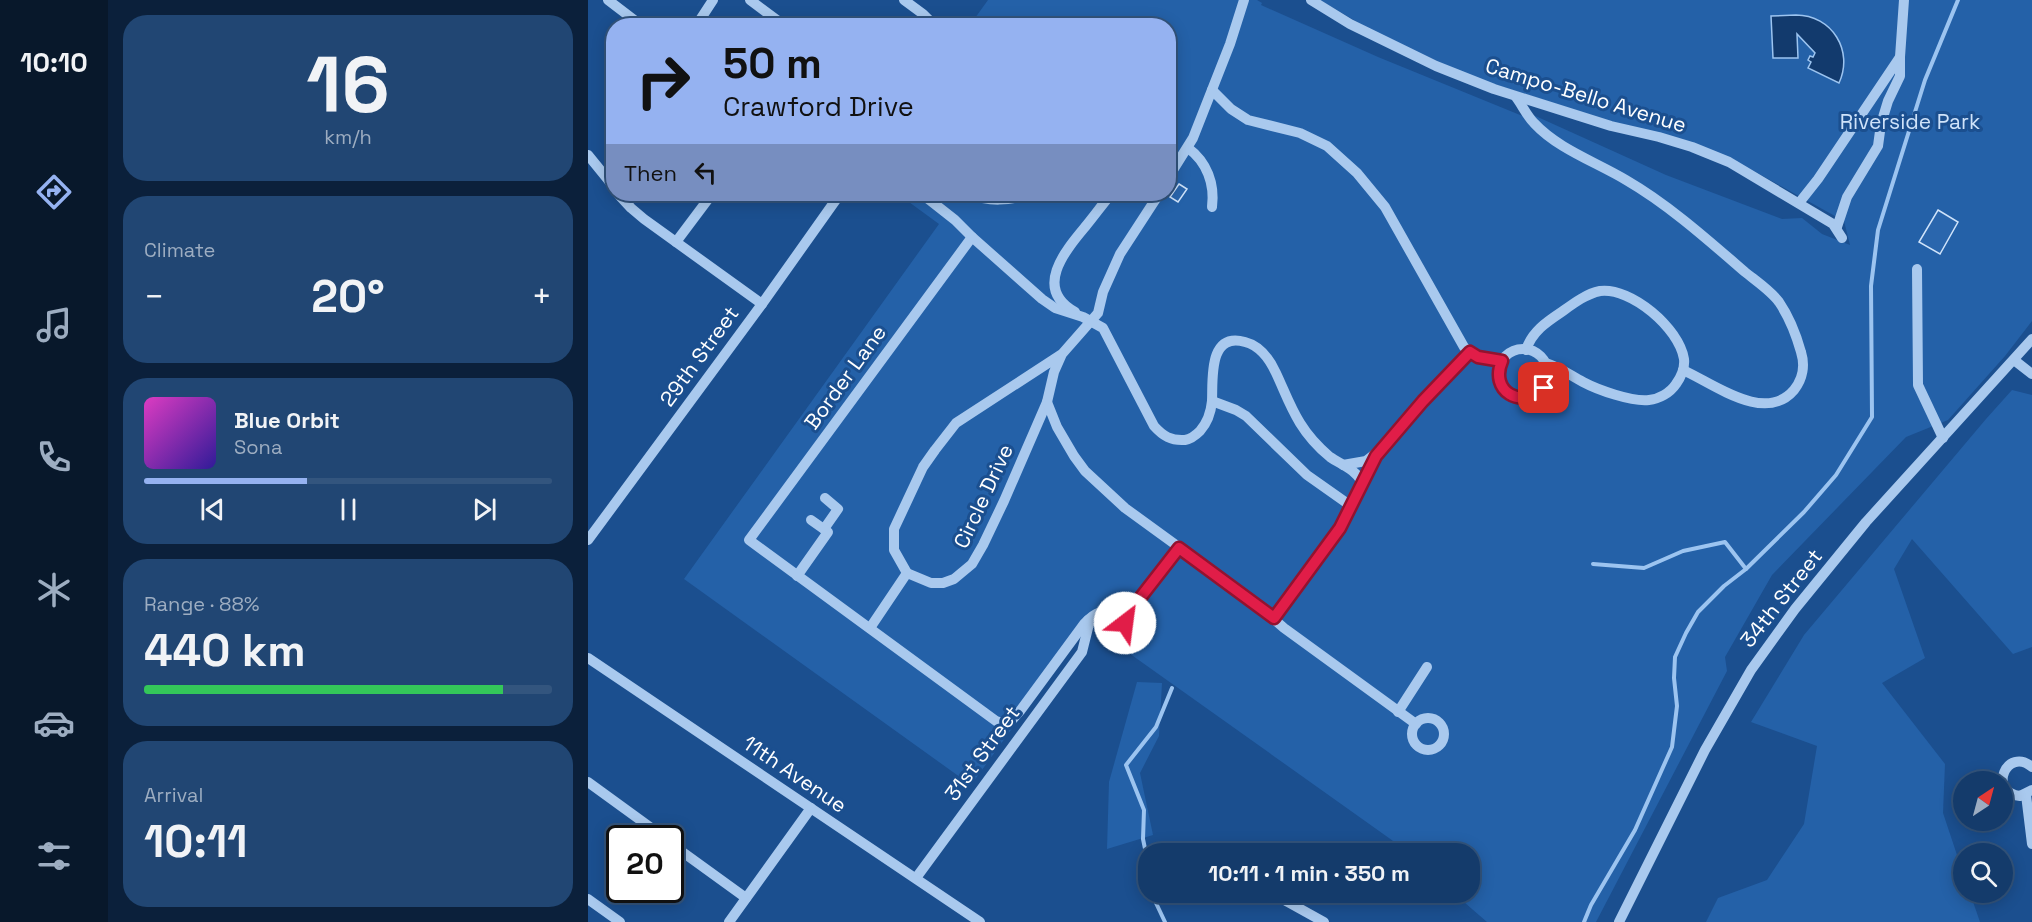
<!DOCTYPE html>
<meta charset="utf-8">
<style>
body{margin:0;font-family:"Space Grotesk",sans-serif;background:#214673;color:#f1f3f6;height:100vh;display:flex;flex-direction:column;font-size:22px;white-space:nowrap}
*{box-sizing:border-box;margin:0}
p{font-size:20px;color:#9dadc1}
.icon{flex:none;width:33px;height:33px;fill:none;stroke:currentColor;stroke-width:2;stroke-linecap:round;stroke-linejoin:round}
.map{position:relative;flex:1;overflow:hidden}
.panel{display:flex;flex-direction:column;gap:15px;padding:15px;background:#0b203b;width:480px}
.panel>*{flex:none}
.banner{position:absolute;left:18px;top:18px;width:570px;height:183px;border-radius:24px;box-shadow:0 3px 15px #0003,0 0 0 2px #33557e;background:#95b2f1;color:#111;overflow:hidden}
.needle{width:39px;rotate:36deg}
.controls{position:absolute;left:1365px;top:771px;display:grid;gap:12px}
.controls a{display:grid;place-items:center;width:60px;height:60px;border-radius:50%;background:#143b6b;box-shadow:0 3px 15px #0003,0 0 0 2px #33557e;font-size:30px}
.speed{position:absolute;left:18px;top:825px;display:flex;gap:12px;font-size:30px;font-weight:700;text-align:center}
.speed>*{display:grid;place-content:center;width:78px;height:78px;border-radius:50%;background:#143b6b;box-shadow:0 3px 15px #0003,0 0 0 2px #33557e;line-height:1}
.speed .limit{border:3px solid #111;border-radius:9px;background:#fff;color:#111}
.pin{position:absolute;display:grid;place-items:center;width:51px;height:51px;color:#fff;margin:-26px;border-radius:12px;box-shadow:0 3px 9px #0006}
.me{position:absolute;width:66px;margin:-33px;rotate:30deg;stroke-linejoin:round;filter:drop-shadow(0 0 4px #0008)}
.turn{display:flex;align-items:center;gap:21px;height:126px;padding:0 18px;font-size:27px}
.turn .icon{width:78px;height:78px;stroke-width:2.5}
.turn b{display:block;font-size:42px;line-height:51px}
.then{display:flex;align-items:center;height:57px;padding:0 18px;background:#0003;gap:12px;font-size:22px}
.big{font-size:45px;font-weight:800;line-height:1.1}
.panel .widget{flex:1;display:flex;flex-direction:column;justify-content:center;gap:9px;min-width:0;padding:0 21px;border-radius:24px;background:#214673}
.panel .dial{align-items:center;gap:0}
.dial b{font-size:78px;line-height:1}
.song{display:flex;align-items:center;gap:18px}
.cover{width:72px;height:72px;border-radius:9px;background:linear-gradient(135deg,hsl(310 70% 55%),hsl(250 70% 35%))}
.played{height:6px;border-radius:3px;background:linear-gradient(90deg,#95b2f1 40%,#33557e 40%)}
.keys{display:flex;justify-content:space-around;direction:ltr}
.heat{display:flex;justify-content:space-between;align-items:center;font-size:33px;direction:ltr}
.charge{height:9px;border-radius:4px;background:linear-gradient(90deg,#34c759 88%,#33557e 0)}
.trip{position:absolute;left:550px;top:843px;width:342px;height:60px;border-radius:24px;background:#143b6b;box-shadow:0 3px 15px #0003,0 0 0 2px #33557e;font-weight:800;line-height:60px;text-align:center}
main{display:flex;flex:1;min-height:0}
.tab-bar{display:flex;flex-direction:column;width:108px;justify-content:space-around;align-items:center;background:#08182b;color:#9dadc1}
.tab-bar .icon{width:42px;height:42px}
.tab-bar .on{color:#95b2f1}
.tab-bar b{font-size:27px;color:#f1f3f6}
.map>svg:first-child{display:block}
</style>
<main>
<nav class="tab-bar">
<b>10:10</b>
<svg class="icon on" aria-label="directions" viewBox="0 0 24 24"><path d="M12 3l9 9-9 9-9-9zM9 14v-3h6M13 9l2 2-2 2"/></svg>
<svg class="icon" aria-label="music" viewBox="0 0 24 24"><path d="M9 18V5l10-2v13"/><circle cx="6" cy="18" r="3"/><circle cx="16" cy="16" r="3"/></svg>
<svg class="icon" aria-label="phone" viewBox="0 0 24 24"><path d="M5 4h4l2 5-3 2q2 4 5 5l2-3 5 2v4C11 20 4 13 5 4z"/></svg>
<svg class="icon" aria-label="climate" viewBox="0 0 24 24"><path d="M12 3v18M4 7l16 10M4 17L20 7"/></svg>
<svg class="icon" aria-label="car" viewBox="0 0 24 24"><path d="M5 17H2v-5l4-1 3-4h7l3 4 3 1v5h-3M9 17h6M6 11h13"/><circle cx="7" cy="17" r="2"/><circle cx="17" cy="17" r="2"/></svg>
<svg class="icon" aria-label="filters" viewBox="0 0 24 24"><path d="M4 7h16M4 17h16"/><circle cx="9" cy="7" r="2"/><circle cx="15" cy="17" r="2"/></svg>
</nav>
<section class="panel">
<div class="widget dial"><b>16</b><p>km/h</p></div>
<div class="widget"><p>Climate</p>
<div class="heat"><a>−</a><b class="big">20°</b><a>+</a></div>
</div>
<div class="widget">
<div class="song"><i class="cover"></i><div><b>Blue Orbit</b><p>Sona</p></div></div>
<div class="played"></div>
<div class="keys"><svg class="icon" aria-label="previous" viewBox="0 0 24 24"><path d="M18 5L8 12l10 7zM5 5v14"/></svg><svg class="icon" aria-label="pause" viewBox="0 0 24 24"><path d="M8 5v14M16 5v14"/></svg><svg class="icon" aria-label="next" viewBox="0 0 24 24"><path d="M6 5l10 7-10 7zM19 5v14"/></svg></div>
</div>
<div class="widget"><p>Range · 88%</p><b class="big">440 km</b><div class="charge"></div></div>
<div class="widget"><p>Arrival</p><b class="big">10:11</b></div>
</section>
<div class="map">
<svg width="1444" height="922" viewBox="0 0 1444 922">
<rect width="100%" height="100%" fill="#1b4f8f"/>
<g fill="#2461a8">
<polygon points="400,0 669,0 674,3 673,5 790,57 937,117 943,114 1078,175 1194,219 1214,218 1234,234 1262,245 1256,221 1162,169 1040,127 887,78 791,35 732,0 1444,0 1444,321 1417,356 1360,420 1318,437 1184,575 1137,657 1139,671 1008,922 899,922 869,896 871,893 882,892 882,854 822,853 500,624 383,785 96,579 351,224 310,194 580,194 580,26 382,25"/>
<polygon points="1424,390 1444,395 1444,647 1425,654 1324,539 1306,569 1337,658 1294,683 1357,764 1355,813 1375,873 1376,892 1382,893 1392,922 1118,922 1130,898 1179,880 1216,824 1229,746 1163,722 1216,635 1398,419"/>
<polygon points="549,682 574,683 571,736 552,773 565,835 519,849 521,782"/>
</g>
<path fill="#123a6d" stroke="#9cc4f0" stroke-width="1.5" d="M1208,15c36,0 58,36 43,68l-31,-15 3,-6 -3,-2 2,-4 3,1 2,-4 -18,-19 1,24h-25l-2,-42z"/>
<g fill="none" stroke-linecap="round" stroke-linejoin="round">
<g stroke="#9cc4f0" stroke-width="4">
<polyline points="1005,564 1056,568 1095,551 1137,542 1158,569"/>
<polyline points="561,868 555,839 556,810 538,765 568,727 584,688"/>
<polyline points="566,892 568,903 577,922"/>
<polyline points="996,922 1003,905 1047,830 1084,747 1089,706 1086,678 1087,657 1098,633 1110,612 1136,586 1158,569 1216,512 1248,475 1284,417 1283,286 1290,230 1337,80 1370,0"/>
</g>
</g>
<g fill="#2a66ad" stroke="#cfe3fa" stroke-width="1.5">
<polygon points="591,184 599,189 590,202 582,197"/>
<polygon points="1350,210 1370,222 1352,254 1331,242"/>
</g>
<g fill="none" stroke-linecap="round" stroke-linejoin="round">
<g stroke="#a9c9ee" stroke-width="10">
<polyline points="20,0 54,26"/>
<polyline points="162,0 197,26"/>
<polyline points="316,0 335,14 347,26"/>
<polyline points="723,0 762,24 848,66 906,89 1023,126 1071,137 1104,147 1141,162 1245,224 1254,238"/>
<polyline points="108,26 125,0"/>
<polyline points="624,90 643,109 660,120 712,133 739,146 769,173 797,207 876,347 882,353 835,401 788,456 752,528 686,618"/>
<path d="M928,97c6,8 11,19 18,26 24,26 62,39 92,57 43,25 82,60 119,92 11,9 26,19 34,30 11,16 17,32 22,50 4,13 2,27 -7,38 -29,34 -80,-6 -111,-20"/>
<path d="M600,148c19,14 27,36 24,59"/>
<polyline points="0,155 26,187"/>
<polyline points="580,178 605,138 642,44 656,0"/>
<polyline points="30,194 43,208 56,219 174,304"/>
<path d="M334,194l33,26 17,17 70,62 13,9 28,9 20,11 51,98c9,10 17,15 31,14 6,-1 11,-5 15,-9 7,-8 11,-19 12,-30 1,-22 -4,-69 33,-59 16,4 25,18 31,31 8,17 14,34 24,50 8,13 18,24 30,34 12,8 25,12 32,25"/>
<path d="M381,194c19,8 41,7 60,0"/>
<polyline points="1211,203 1230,179 1312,57 1316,0"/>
<polyline points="1249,227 1259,197 1290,146 1293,124 1300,101 1312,76 1312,57"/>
<path d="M384,237l-223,303 247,181 9,3 6,-3 9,-10 64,-87c22,-24 27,-4 46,-13l49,-63"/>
<polyline points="88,242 124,194"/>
<polyline points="1329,269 1330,385 1355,438"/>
<path d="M487,312c-42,-23 -10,-61 10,-85 9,-11 17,-22 26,-33"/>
<circle cx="935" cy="374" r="25"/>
<path d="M938,350c6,-19 22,-29 37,-39 11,-8 23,-17 37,-20 31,-4 79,37 84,68 1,9 -3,18 -8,25 -6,9 -17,15 -27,16 -17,2 -51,-10 -66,-18 -13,-7 -24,-15 -37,-19"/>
<polyline points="882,353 889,357 914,361"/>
<polyline points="474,354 368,423 347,450 335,467 306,529 306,550 319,573 343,583 355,583 366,579 384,564 395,545 416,501 446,432 459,402 466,372 474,354 510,313 515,292 532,254 571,194"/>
<polyline points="1426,360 1444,374"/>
<polyline points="624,401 648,410 658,416 719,475 763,506"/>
<polyline points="459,402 469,427 486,456 497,471 537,508 665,601 696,628 828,724"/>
<polyline points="755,465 778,461 787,454"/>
<polyline points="236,529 250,509 237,498"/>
<polyline points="0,540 174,304 252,194"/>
<polyline points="209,576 240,532 223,520"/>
<polyline points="534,613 546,642"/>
<polyline points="282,628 319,573"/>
<polyline points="0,658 392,922"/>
<polyline points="810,712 839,667"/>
<circle cx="840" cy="734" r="16"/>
<path d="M1444,767c-25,-21 -45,25 -12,29l12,-6"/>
<polyline points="0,782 77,838"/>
<polyline points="1438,795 1444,844"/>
<polyline points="82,843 158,898"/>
<polyline points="328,878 494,652 501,624 500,620"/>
<polyline points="682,892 736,922"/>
<polyline points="0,899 32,922"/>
<polyline points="141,922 223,808"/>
<polyline points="1031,922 1117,750 1163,670 1207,609 1278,522 1444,339"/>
</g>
</g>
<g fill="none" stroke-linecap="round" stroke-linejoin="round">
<defs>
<path id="route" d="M537,623l-3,-9 8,-3 49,-63 95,70 66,-90 36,-72 47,-55 47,-49 8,5 24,4c-13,30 19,49 42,27"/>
</defs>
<use href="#route" stroke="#92132f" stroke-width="15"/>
<use href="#route" stroke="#e11d48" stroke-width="10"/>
</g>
<g text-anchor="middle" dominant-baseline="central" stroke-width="6" stroke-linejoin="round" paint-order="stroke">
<g font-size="21" fill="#fff" stroke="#1b4f8f">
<text transform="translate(998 95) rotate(17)">Campo-Bello Avenue</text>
<text transform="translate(111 356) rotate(-54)">29th Street</text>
<text transform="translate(257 377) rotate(-54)">Border Lane</text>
<text transform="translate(395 496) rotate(-65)">Circle Drive</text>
<text transform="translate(1193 598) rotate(-52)">34th Street</text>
<text transform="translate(394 753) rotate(-54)">31st Street</text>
<text transform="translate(207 774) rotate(34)">11th Avenue</text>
</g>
<g font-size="21" fill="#cfe3fa" stroke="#1b4f8f">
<text x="1322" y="121">Riverside Park</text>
</g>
</g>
</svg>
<div class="controls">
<a><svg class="needle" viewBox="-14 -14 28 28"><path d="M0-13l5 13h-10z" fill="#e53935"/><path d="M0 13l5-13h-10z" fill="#9dadc1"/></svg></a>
<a><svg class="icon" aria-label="search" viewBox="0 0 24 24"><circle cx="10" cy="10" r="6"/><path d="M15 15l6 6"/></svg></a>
</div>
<div class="speed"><div class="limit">20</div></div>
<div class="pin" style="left:956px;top:388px;background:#d93025"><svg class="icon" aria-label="arrive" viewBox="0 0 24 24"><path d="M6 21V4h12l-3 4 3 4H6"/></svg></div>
<svg class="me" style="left:537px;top:623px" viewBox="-20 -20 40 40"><circle r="19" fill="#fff"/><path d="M0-13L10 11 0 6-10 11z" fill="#e11d48"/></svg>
<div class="trip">10:11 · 1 min · 350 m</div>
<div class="banner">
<div class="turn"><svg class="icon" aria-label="right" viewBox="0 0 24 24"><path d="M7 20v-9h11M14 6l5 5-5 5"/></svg><div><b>50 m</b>Crawford Drive</div></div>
<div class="then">Then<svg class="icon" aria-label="left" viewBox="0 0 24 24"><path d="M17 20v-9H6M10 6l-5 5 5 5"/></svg></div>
</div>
</div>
</main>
